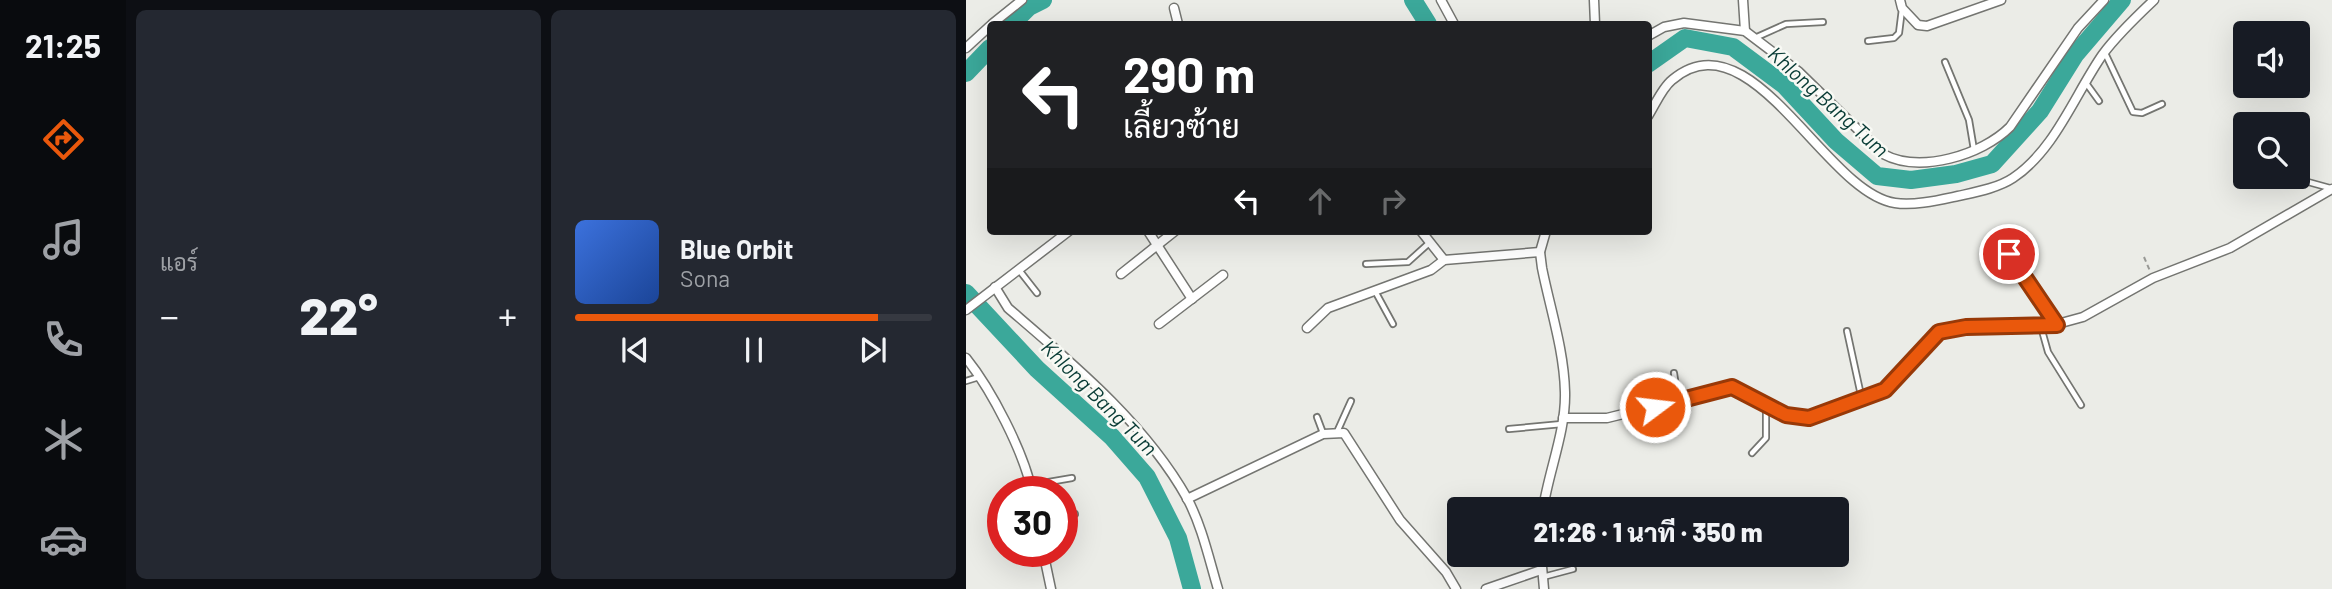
<!DOCTYPE html>
<html lang="th">
<meta charset="utf-8">
<style>
body{margin:0;font-family:Barlow,Sarabun,sans-serif;background:#242831;color:#f1f3f6;height:100vh;display:flex;flex-direction:column;font-size:26px;white-space:nowrap}
*{box-sizing:border-box;margin:0}
p{font-size:23px;color:#9ea1a6}
.icon{flex:none;width:38px;height:38px;fill:none;stroke:currentColor;stroke-width:2;stroke-linecap:round;stroke-linejoin:round}
.map{position:relative;flex:1;overflow:hidden}
.drawer{display:flex;flex-direction:column;gap:10px;padding:10px;background:#0d0f14;width:840px}
.drawer>*{flex:none}
.banner{position:absolute;left:21px;top:21px;width:665px;height:214px;border-radius:7px;box-shadow:0 7px 28px #0002;background:#202124;color:#fff;overflow:hidden}
.tools{position:absolute;left:1267px;top:21px;display:grid;gap:14px}
.tools a{display:grid;place-items:center;width:77px;height:77px;border-radius:7px;background:#171b24;box-shadow:0 7px 28px #0002;font-size:35px}
.speed{position:absolute;left:21px;top:476px;display:flex;gap:14px;font-size:35px;font-weight:700;text-align:center}
.speed>*{display:grid;place-content:center;width:91px;height:91px;border-radius:50%;background:#171b24;box-shadow:0 7px 28px #0002;line-height:1}
.speed .limit{border:10px solid #d22;background:#fff;color:#111}
.pin{position:absolute;display:grid;place-items:center;width:60px;height:60px;color:#fff;margin:-30px;border:4px solid #fff;border-radius:50%;box-shadow:0 2px 7px #0007}
.me{position:absolute;width:77px;margin:-38px;rotate:75deg;stroke-linejoin:round;filter:drop-shadow(0 0 5px #0008)}
.turn{display:flex;align-items:center;gap:24px;height:147px;padding:0 21px;font-size:32px}
.turn .icon{width:91px;height:91px;stroke-width:2.5}
.turn b{display:block;font-size:49px;line-height:60px}
.lanes{display:flex;align-items:center;height:66px;padding:0 21px;background:#0003;justify-content:center;gap:35px;direction:ltr}
.lanes .off{opacity:.35}
.big{font-size:52px;font-weight:800;line-height:1.1}
.drawer .card{flex:1;display:flex;flex-direction:column;justify-content:center;gap:10px;min-width:0;padding:0 24px;border-radius:10px;background:#242831}
.song{display:flex;align-items:center;gap:21px}
.cover{width:84px;height:84px;border-radius:10px;background:linear-gradient(135deg,hsl(220 70% 55%),hsl(220 70% 35%))}
.played{height:7px;border-radius:4px;background:linear-gradient(90deg,#ea580c 85%,#363941 85%)}
.keys{display:flex;justify-content:space-around;direction:ltr}
.heat{display:flex;justify-content:space-between;align-items:center;font-size:38px;direction:ltr}
.drawer .tiles{flex:1;display:grid;gap:10px;grid-template-columns:repeat(2,1fr)}
.trip{position:absolute;left:481px;top:497px;width:402px;height:70px;border-radius:7px;background:#171b24;box-shadow:0 7px 28px #0002;font-weight:800;line-height:70px;text-align:center}
main{display:flex;flex:1;min-height:0}
.menu{display:flex;flex-direction:column;width:126px;justify-content:space-around;align-items:center;background:#090b0e;color:#9ea1a6}
.menu .icon{width:49px;height:49px}
.menu .selected{color:#ea580c}
.menu b{font-size:32px;color:#f1f3f6}
.map>svg:first-child{display:block}
</style>
<main>
<nav class="menu">
<b>21:25</b>
<svg class="icon selected" aria-label="directions" viewBox="0 0 24 24"><path d="M12 3l9 9-9 9-9-9zM9 14v-3h6M13 9l2 2-2 2"/></svg>
<svg class="icon" aria-label="music" viewBox="0 0 24 24"><path d="M9 18V5l10-2v13"/><circle cx="6" cy="18" r="3"/><circle cx="16" cy="16" r="3"/></svg>
<svg class="icon" aria-label="phone" viewBox="0 0 24 24"><path d="M5 4h4l2 5-3 2q2 4 5 5l2-3 5 2v4C11 20 4 13 5 4z"/></svg>
<svg class="icon" aria-label="climate" viewBox="0 0 24 24"><path d="M12 3v18M4 7l16 10M4 17L20 7"/></svg>
<svg class="icon" aria-label="car" viewBox="0 0 24 24"><path d="M5 17H2v-5l4-1 3-4h7l3 4 3 1v5h-3M9 17h6M6 11h13"/><circle cx="7" cy="17" r="2"/><circle cx="17" cy="17" r="2"/></svg>
</nav>
<section class="drawer">
<div class="tiles">
<div class="card"><p>แอร์</p>
<div class="heat"><a>−</a><b class="big">22°</b><a>+</a></div>
</div>
<div class="card">
<div class="song"><i class="cover"></i><div><b>Blue Orbit</b><p>Sona</p></div></div>
<div class="played"></div>
<div class="keys"><svg class="icon" aria-label="previous" viewBox="0 0 24 24"><path d="M18 5L8 12l10 7zM5 5v14"/></svg><svg class="icon" aria-label="pause" viewBox="0 0 24 24"><path d="M8 5v14M16 5v14"/></svg><svg class="icon" aria-label="next" viewBox="0 0 24 24"><path d="M6 5l10 7-10 7zM19 5v14"/></svg></div>
</div>
</div>
</section>
<div class="map">
<svg width="1366" height="589" viewBox="0 0 1366 589">
<rect width="100%" height="100%" fill="#ebece7"/>
<g fill="none" stroke-linecap="round" stroke-linejoin="round">
<g stroke="#3ba89a" stroke-width="18">
<polyline points="447,0 462,24"/>
<polyline points="46,24 63,7 77,0"/>
<polyline points="682,64 719,38 767,47 818,85 870,141 911,176 945,180 990,174 1026,164 1074,111 1109,55 1156,0"/>
<polyline points="0,73 24,48"/>
<polyline points="0,293 71,369 146,437 181,477 212,538 226,589"/>
</g>
<defs>
<g id="service">
<polyline points="791,37 820,24 857,22"/>
<polyline points="902,41 928,38 933,33 936,9"/>
<polyline points="1139,53 1167,112 1176,113 1196,104"/>
<polyline points="979,62 1003,120 1008,150"/>
<polyline points="1120,83 1133,101"/>
<polyline points="1297,118 1298,124"/>
<polyline points="1324,177 1364,188"/>
<polyline points="1043,254 1091,324"/>
<polyline points="400,264 442,262 462,244"/>
<polyline points="53,270 71,293"/>
<polyline points="409,291 427,324"/>
<polyline points="1075,327 1082,352 1115,405"/>
<polyline points="881,331 896,400"/>
<polyline points="708,373 712,400"/>
<polyline points="0,381 13,377"/>
<polyline points="351,417 357,433"/>
<polyline points="543,429 596,424"/>
<polyline points="371,432 385,401"/>
<polyline points="786,453 800,438 800,404"/>
<polyline points="65,485 106,478"/>
<polyline points="96,516 109,514"/>
<polyline points="577,577 607,569"/>
</g>
<g id="minor">
<polyline points="475,0 488,24"/>
<polyline points="628,0 629,24"/>
<polyline points="777,0 779,31"/>
<polyline points="934,0 936,8 952,25 961,26 1035,0"/>
<polyline points="208,8 212,24"/>
<polyline points="26,24 56,0"/>
<path d="M682,36l16,-9 20,-4 61,8 54,41 84,82c37,20 99,1 127,-27l68,-99 26,-28"/>
<polyline points="0,48 24,26"/>
<path d="M682,116c7,-11 14,-28 24,-36 79,-67 153,113 223,123 19,3 44,-3 63,-7 18,-4 40,-8 55,-18 42,-28 62,-84 90,-124 14,-19 34,-38 51,-54"/>
<polyline points="182,231 226,299"/>
<polyline points="455,231 478,260"/>
<polyline points="155,274 209,231"/>
<path d="M29,287l13,21c64,55 137,115 179,190 15,28 22,61 31,91"/>
<polyline points="0,310 103,231"/>
<polyline points="193,324 257,275"/>
<polyline points="341,328 362,308 465,270 478,260 574,252"/>
<path d="M0,358c25,31 58,94 66,134"/>
<polyline points="597,418 641,418 766,387 826,417 843,418 859,415 919,390 973,332 1000,327 1084,326 1117,317 1187,278 1264,248 1366,189"/>
<polyline points="221,499 357,434 378,433 434,520 480,572 490,589"/>
<path d="M577,509c6,-39 23,-78 22,-117 -1,-42 -15,-84 -23,-124l-2,-16 6,-21"/>
<polyline points="77,551 85,589"/>
<polyline points="575,555 578,589"/>
<polyline points="520,589 575,570"/>
</g>
</defs>
<use href="#service" stroke="#747571" stroke-width="8"/>
<use href="#minor" stroke="#747571" stroke-width="11"/>
<polyline stroke="#989995" stroke-width="2" stroke-dasharray="5 3.5" stroke-linecap="butt" points="1178,257 1184,271"/>
<use href="#service" stroke="#fff" stroke-width="4.5"/>
<use href="#minor" stroke="#fff" stroke-width="8"/>
</g>
<g fill="none" stroke-linecap="round" stroke-linejoin="round">
<defs>
<polyline id="route" points="689,407 766,387 820,415 843,418 919,390 973,332 1000,327 1091,325 1043,254"/>
</defs>
<use href="#route" stroke="#983908" stroke-width="18"/>
<use href="#route" stroke="#ea580c" stroke-width="12"/>
</g>
<g text-anchor="middle" dominant-baseline="central" stroke-width="5" stroke-linejoin="round" paint-order="stroke">
<g font-size="21" font-style="italic" fill="#083b35" stroke="#f8f9f4">
<text transform="translate(863 101) rotate(42)">Khlong Bang Tum</text>
<text transform="translate(134 397) rotate(45)">Khlong Bang Tum</text>
</g>
</g>
</svg>
<div class="tools">
<a><svg class="icon" aria-label="sound" viewBox="0 0 24 24"><path d="M4 9h4l5-4v14l-5-4H4zM17 9q2 3 0 6"/></svg></a>
<a><svg class="icon" aria-label="search" viewBox="0 0 24 24"><circle cx="10" cy="10" r="6"/><path d="M15 15l6 6"/></svg></a>
</div>
<div class="speed"><div class="limit">30</div></div>
<div class="pin" style="left:1043px;top:254px;background:#d93025"><svg class="icon" aria-label="arrive" viewBox="0 0 24 24"><path d="M6 21V4h12l-3 4 3 4H6"/></svg></div>
<svg class="me" style="left:689px;top:407px" viewBox="-20 -20 40 40"><circle r="17" fill="#ea580c" stroke="#fff" stroke-width="3"/><path d="M0-11L8 9 0 5-8 9z" fill="#fff"/></svg>
<div class="trip">21:26 · 1 นาที · 350 m</div>
<div class="banner">
<div class="turn"><svg class="icon" aria-label="left" viewBox="0 0 24 24"><path d="M17 20v-9H6M10 6l-5 5 5 5"/></svg><div><b>290 m</b>เลี้ยวซ้าย</div></div>
<div class="lanes"><svg class="icon" aria-label="left" viewBox="0 0 24 24"><path d="M17 20v-9H6M10 6l-5 5 5 5"/></svg><svg class="icon off" aria-label="ahead" viewBox="0 0 24 24"><path d="M12 20V5M6 11l6-6 6 6"/></svg><svg class="icon off" aria-label="right" viewBox="0 0 24 24"><path d="M7 20v-9h11M14 6l5 5-5 5"/></svg></div>
</div>
</div>
</main>
